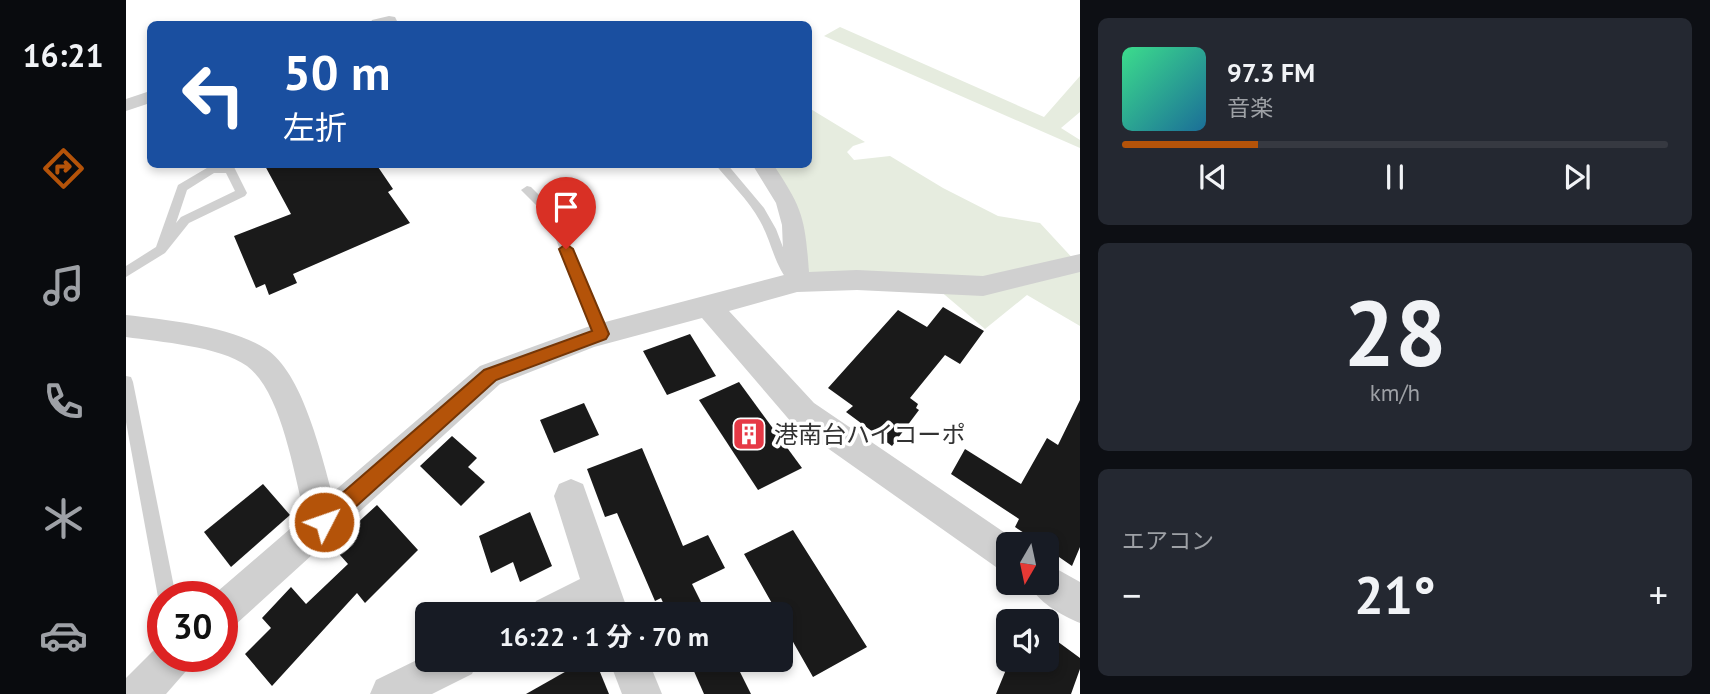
<!DOCTYPE html>
<html lang="ja">
<meta charset="utf-8">
<style>
body{margin:0;font-family:"PT Sans","Noto Sans JP",sans-serif;background:#242831;color:#f1f3f6;height:100vh;display:flex;flex-direction:column;font-size:26px;white-space:nowrap}
*{box-sizing:border-box;margin:0}
p{font-size:23px;color:#9ea1a6}
.icon{flex:none;width:38px;height:38px;fill:none;stroke:currentColor;stroke-width:2;stroke-linecap:round;stroke-linejoin:round}
.map{position:relative;flex:1;overflow:hidden}
.details{display:flex;flex-direction:column;gap:18px;padding:18px;background:#0d0f14;width:630px}
.details>*{flex:none}
.hud{position:absolute;left:21px;top:21px;width:665px;height:147px;border-radius:10px;box-shadow:0 4px 10px #0003;background:#1a4fa0;color:#fff;overflow:hidden}
.needle{width:46px;rotate:189deg}
.fabs{position:absolute;left:870px;top:532px;display:grid;gap:14px}
.fabs a{display:grid;place-items:center;width:63px;height:63px;border-radius:10px;background:#171b24;box-shadow:0 4px 10px #0003;font-size:35px}
.speed{position:absolute;left:21px;top:581px;display:flex;gap:14px;font-size:35px;font-weight:700;text-align:center}
.speed>*{display:grid;place-content:center;width:91px;height:91px;border-radius:50%;background:#171b24;box-shadow:0 4px 10px #0003;line-height:1}
.speed .limit{border:10px solid #d22;background:#fff;color:#111}
.pin{position:absolute;display:grid;place-items:center;width:60px;height:60px;color:#fff;margin:-72px -30px;border-radius:50% 50% 50% 0;rotate:-45deg;box-shadow:0 0 7px #0007}
.pin .icon{rotate:45deg}
.me{position:absolute;width:77px;margin:-38px;rotate:49deg;stroke-linejoin:round;filter:drop-shadow(0 0 5px #0008)}
.turn{display:flex;align-items:center;gap:24px;height:147px;padding:0 21px;font-size:32px}
.turn .icon{width:91px;height:91px;stroke-width:2.5}
.turn b{display:block;font-size:49px;line-height:60px}
.big{font-size:52px;font-weight:700;line-height:1.1}
.details .card{flex:1;display:flex;flex-direction:column;justify-content:center;gap:10px;min-width:0;padding:0 24px;border-radius:10px;background:#242831}
.details .dial{align-items:center;gap:0}
.dial b{font-size:91px;line-height:1}
.song{display:flex;align-items:center;gap:21px}
.cover{width:84px;height:84px;border-radius:10px;background:linear-gradient(135deg,hsl(150 70% 55%),hsl(200 70% 35%))}
.played{height:7px;border-radius:4px;background:linear-gradient(90deg,#b45309 25%,#363941 25%)}
.keys{display:flex;justify-content:space-around;direction:ltr}
.heat{display:flex;justify-content:space-between;align-items:center;font-size:38px;direction:ltr}
.trip{position:absolute;left:289px;top:602px;width:378px;height:70px;border-radius:10px;background:#171b24;box-shadow:0 4px 10px #0003;font-weight:700;line-height:70px;text-align:center}
main{display:flex;flex:1;min-height:0}
.tab-bar{display:flex;flex-direction:column;width:126px;justify-content:space-around;align-items:center;background:#090b0e;color:#9ea1a6}
.tab-bar .icon{width:49px;height:49px}
.tab-bar .selected{color:#b45309}
.tab-bar b{font-size:32px;color:#f1f3f6}
.map>svg:first-child{display:block}
</style>
<main>
<nav class="tab-bar">
<b>16:21</b>
<svg class="icon selected" aria-label="directions" viewBox="0 0 24 24"><path d="M12 3l9 9-9 9-9-9zM9 14v-3h6M13 9l2 2-2 2"/></svg>
<svg class="icon" aria-label="music" viewBox="0 0 24 24"><path d="M9 18V5l10-2v13"/><circle cx="6" cy="18" r="3"/><circle cx="16" cy="16" r="3"/></svg>
<svg class="icon" aria-label="phone" viewBox="0 0 24 24"><path d="M5 4h4l2 5-3 2q2 4 5 5l2-3 5 2v4C11 20 4 13 5 4z"/></svg>
<svg class="icon" aria-label="climate" viewBox="0 0 24 24"><path d="M12 3v18M4 7l16 10M4 17L20 7"/></svg>
<svg class="icon" aria-label="car" viewBox="0 0 24 24"><path d="M5 17H2v-5l4-1 3-4h7l3 4 3 1v5h-3M9 17h6M6 11h13"/><circle cx="7" cy="17" r="2"/><circle cx="17" cy="17" r="2"/></svg>
</nav>
<div class="map">
<svg width="954" height="694" viewBox="0 0 954 694">
<rect width="100%" height="100%" fill="#fff"/>
<g fill="#e6ecdf">
<polygon points="714,27 918,117 954,76 954,112 935,128 954,140 954,148 698,36"/>
<polygon points="683,108 739,142 727,146 721,152 728,160 764,156 817,188 872,216 914,223 951,263 954,263 954,326 901,295 859,329 806,284 671,282 668,225 636,165 682,164"/>
</g>
<g fill="#1a1a1a">
<polygon points="138,164 250,164 267,189 262,192 284,223 167,274 171,283 143,295 139,284 130,288 108,236 165,214"/>
<polygon points="817,307 858,331 834,364 819,355 784,398 792,404 790,408 793,410 766,446 720,412 727,406 702,388 772,310 801,327"/>
<polygon points="564,334 590,376 541,395 517,351"/>
<polygon points="613,382 676,468 632,490 573,400"/>
<polygon points="954,400 954,547 946,566 920,548 920,544 915,544 889,527 893,519 825,474 839,449 895,484 921,438 932,445"/>
<polygon points="458,403 473,435 428,453 414,420"/>
<polygon points="326,436 351,458 342,467 359,482 335,506 294,466"/>
<polygon points="516,448 557,546 582,535 599,568 566,584 581,614 542,614 535,598 529,601 491,513 479,517 461,469"/>
<polygon points="137,484 164,515 105,567 78,532"/>
<polygon points="251,505 292,550 239,603 231,593 146,686 119,654 145,628 136,618 165,587 180,604 222,564 206,546"/>
<polygon points="404,512 426,566 394,582 387,562 365,573 353,536"/>
<polygon points="667,530 741,647 687,677 654,619 654,614 652,614 618,554"/>
<polygon points="920,633 954,658 954,669 945,694 870,694 884,660 920,660"/>
<polygon points="460,660 469,660 483,694 400,694"/>
<polygon points="563,660 608,660 625,694 578,694"/>
</g>
<g fill="none" stroke-linecap="round" stroke-linejoin="round">
<g fill="#d0d0d0" fill-rule="evenodd">
<path d="M589,164h12l37,44 12,21 13,34 13,18 -1,3h-10c-17,-18 -19,-42 -31,-63 -12,-22 -30,-38 -45,-57z"/>
<path d="M86,165l22,2 13,26 -2,3 -56,27 -24,30 -39,24v-11l30,-19 22,-62zM88,173h12l9,18 -54,26 -5,6 11,-33z"/>
<polygon points="401,186 405,187 431,213 482,334 480,338 470,338 420,215 395,190"/>
<polygon points="0,376 5,377 7,382 50,597 37,597 37,604 32,597 0,422"/>
</g>
<g fill="#d0d0d0" fill-rule="evenodd">
<polygon points="263,16 269,17 271,21 269,24 244,24 246,20"/>
<polygon points="24,91 24,103 0,111 0,99"/>
<path d="M626,164h21c30,45 32,54 36,108l48,-2 126,6 97,-22v18l-97,24 -126,-6 -60,2 -68,19 85,92 206,140 -12,1v29l-12,-6 -204,-144 -90,-105 -108,29 -94,37 -265,241 -13,6v-34h-11l94,-81c-11,-41 -23,-124 -58,-150 -28,-20 -87,-24 -121,-29v-22c42,5 104,11 140,34 36,23 55,104 66,144l148,-127 110,-40 194,-51 -2,-50 -6,-22z"/>
<polygon points="445,479 457,484 503,614 404,614 410,601 454,579 428,496 433,484"/>
<path d="M920,563l34,19v41c-19,-8 -43,-21 -51,-40h17z"/>
<polygon points="37,641 37,656 66,656 61,670 40,694 0,694 0,678"/>
<polygon points="301,655 301,660 352,660 346,674 306,694 244,694 250,680"/>
<polygon points="483,660 522,660 536,694 496,694"/>
</g>
</g>
<polygon fill="#b45309" stroke="#753606" stroke-width="2" points="440,244 447,249 483,334 480,339 370,380 205,529 198,532 191,529 189,522 191,515 358,370 466,331 433,249"/>
<defs>
<symbol id="building-square" viewBox="-11 -11 22 22"><rect x="-9" y="-9" width="18" height="18" rx="4" fill="#e63946" stroke="#fff"/><path d="M-4-6H4V6H1V3H-1V6H-4ZM-2.5-4.3h1.7v1.8h-1.7ZM.8-4.3h1.7v1.8H.8ZM-2.5-1h1.7V.8h-1.7ZM.8-1h1.7V.8H.8Z" fill="#fff"/></symbol>
</defs>
<g fill-rule="evenodd">
<use href="#building-square" x="604" y="415" width="38" height="38"/>
</g>
<g text-anchor="middle" dominant-baseline="central" stroke-width="7" stroke-linejoin="round" paint-order="stroke">
<g font-size="24" fill="#333" stroke="#fff" text-anchor="start">
<text x="648" y="434">港南台ハイコーポ</text>
</g>
</g>
</svg>
<div class="fabs">
<a><svg class="needle" viewBox="-14 -14 28 28"><path d="M0-13l5 13h-10z" fill="#e53935"/><path d="M0 13l5-13h-10z" fill="#9ea1a6"/></svg></a>
<a><svg class="icon" aria-label="sound" viewBox="0 0 24 24"><path d="M4 9h4l5-4v14l-5-4H4zM17 9q2 3 0 6"/></svg></a>
</div>
<div class="speed"><div class="limit">30</div></div>
<div class="pin" style="left:440px;top:249px;background:#d93025"><svg class="icon" aria-label="arrive" viewBox="0 0 24 24"><path d="M6 21V4h12l-3 4 3 4H6"/></svg></div>
<svg class="me" style="left:198px;top:522px" viewBox="-20 -20 40 40"><circle r="17" fill="#b45309" stroke="#fff" stroke-width="3"/><path d="M0-11L8 9 0 5-8 9z" fill="#fff"/></svg>
<div class="trip">16:22 · 1 分 · 70 m</div>
<div class="hud">
<div class="turn"><svg class="icon" aria-label="left" viewBox="0 0 24 24"><path d="M17 20v-9H6M10 6l-5 5 5 5"/></svg><div><b>50 m</b>左折</div></div>
</div>
</div>
<section class="details">
<div class="card">
<div class="song"><i class="cover"></i><div><b>97.3 FM</b><p>音楽</p></div></div>
<div class="played"></div>
<div class="keys"><svg class="icon" aria-label="previous" viewBox="0 0 24 24"><path d="M18 5L8 12l10 7zM5 5v14"/></svg><svg class="icon" aria-label="pause" viewBox="0 0 24 24"><path d="M8 5v14M16 5v14"/></svg><svg class="icon" aria-label="next" viewBox="0 0 24 24"><path d="M6 5l10 7-10 7zM19 5v14"/></svg></div>
</div>
<div class="card dial"><b>28</b><p>km/h</p></div>
<div class="card"><p>エアコン</p>
<div class="heat"><a>−</a><b class="big">21°</b><a>+</a></div>
</div>
</section>
</main>
